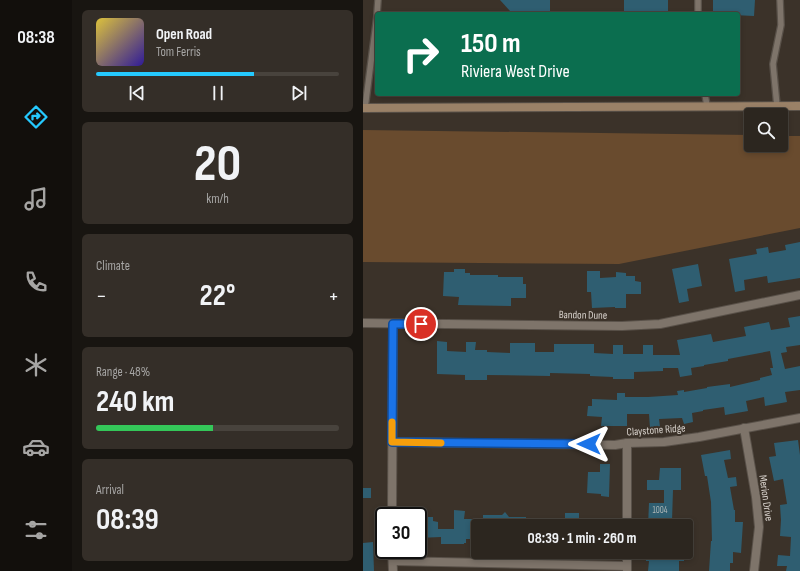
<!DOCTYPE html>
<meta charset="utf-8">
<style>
body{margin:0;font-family:"Sofia Sans Condensed",sans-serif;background:#342e28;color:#f1f3f6;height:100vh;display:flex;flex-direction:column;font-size:15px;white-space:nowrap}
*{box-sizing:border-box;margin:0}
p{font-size:13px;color:#a6a5a4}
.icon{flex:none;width:22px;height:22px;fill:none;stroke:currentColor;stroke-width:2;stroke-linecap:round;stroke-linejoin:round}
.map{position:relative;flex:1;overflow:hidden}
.sheet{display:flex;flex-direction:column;gap:10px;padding:10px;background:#181511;width:291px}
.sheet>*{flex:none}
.banner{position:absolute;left:12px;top:12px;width:365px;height:84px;border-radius:4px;box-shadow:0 2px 6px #0003,0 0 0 1px #48433d;background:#0b6e4f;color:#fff;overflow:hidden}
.controls{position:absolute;left:381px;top:108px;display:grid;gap:8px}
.controls a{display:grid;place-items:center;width:44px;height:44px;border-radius:4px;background:#2c261f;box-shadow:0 2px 6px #0003,0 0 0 1px #48433d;font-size:20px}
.speed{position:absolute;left:12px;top:507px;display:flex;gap:8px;font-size:20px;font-weight:700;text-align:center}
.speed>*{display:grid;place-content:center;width:52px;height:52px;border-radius:50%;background:#2c261f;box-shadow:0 2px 6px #0003,0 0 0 1px #48433d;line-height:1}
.speed .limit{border:2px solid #111;border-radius:6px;background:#fff;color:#111}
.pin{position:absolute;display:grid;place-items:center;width:34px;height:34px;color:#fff;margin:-17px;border:2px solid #fff;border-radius:50%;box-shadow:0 1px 4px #0007}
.me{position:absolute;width:44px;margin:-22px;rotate:270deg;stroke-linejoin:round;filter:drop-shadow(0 0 3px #0008)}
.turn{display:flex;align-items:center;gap:14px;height:84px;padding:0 20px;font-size:18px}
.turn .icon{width:52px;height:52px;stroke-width:2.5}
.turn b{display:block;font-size:28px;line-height:34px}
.big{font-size:30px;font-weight:700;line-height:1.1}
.sheet .tile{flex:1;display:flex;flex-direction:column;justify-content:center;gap:6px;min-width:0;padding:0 14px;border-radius:6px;background:#342e28}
.sheet .dial{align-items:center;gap:0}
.dial b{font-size:52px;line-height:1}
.song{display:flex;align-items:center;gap:12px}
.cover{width:48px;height:48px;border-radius:6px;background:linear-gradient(135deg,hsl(50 70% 55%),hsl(250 70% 35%))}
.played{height:4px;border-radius:2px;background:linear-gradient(90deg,#25c9fe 65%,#48433d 65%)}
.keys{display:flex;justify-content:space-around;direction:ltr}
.heat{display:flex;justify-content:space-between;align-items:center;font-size:22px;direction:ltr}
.charge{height:6px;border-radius:3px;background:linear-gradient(90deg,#34c759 48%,#48433d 0)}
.trip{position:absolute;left:108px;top:519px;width:222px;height:40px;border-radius:4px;background:#2c261f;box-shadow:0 2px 6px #0003,0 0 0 1px #48433d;font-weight:700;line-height:40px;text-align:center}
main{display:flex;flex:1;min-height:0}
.tab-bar{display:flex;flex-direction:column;width:72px;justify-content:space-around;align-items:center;background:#120f0c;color:#a6a5a4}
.tab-bar .icon{width:28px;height:28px}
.tab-bar .active{color:#25c9fe}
.tab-bar b{font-size:18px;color:#f1f3f6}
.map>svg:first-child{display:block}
</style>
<main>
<nav class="tab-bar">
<b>08:38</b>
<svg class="icon active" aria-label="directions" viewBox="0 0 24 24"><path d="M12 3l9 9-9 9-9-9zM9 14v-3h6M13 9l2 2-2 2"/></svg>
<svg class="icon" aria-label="music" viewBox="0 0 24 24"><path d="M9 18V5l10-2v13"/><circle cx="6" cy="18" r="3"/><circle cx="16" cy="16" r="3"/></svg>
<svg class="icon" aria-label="phone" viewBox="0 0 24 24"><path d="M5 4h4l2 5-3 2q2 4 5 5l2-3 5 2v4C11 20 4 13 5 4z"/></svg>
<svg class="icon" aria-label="climate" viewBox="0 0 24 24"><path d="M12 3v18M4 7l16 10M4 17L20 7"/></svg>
<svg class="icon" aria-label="car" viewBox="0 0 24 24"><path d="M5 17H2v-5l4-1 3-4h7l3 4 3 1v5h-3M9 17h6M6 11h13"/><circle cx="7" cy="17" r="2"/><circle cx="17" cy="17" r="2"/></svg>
<svg class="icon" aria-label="filters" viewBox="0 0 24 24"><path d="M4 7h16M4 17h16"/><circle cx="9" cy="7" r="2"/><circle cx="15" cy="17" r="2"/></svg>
</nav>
<section class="sheet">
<div class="tile">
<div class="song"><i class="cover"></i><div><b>Open Road</b><p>Tom Ferris</p></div></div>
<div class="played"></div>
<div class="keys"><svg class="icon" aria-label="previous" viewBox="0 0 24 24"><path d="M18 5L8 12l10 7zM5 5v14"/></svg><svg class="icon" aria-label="pause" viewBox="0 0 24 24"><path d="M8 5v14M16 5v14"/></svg><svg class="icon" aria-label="next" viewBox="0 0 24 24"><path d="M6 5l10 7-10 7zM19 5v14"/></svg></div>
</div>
<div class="tile dial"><b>20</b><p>km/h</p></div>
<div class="tile"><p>Climate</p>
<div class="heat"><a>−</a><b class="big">22°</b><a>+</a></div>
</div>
<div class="tile"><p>Range · 48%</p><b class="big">240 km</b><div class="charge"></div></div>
<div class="tile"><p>Arrival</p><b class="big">08:39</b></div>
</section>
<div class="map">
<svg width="437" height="571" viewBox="0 0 437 571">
<rect width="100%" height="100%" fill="#3b3229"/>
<polygon fill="#694b2e" points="0,130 388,135 388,145 418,145 418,136 437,136 437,228 256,264 0,262"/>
<g fill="#2f5e71">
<polygon points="137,0 187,0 187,11 147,11"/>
<rect x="261" y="0" width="44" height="14"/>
<polygon points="350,0 392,0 391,16 350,14"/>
<polygon points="437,242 437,278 405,283 404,276 381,280 382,290 372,292 366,259 394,254 393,249 405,247 406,253 423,250 422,245"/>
<polygon points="335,264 339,286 324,289 326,301 316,303 309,269"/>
<polygon points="91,269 102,269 102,273 107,273 107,275 135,275 135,277 160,277 160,284 163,284 163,298 148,298 148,306 95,305 96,297 80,296 81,272 91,272"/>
<polygon points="224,271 237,271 237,278 253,277 253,272 263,273 263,276 272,276 272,281 278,282 278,294 263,294 263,308 252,308 252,307 229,308 228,292 224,292"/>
<polygon points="437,316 437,345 423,347 424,352 418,353 422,369 437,366 437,390 422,392 424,402 402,406 401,397 383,401 385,411 362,415 361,407 340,410 340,411 329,413 330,422 321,424 319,418 296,419 297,427 287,428 286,414 264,414 264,426 238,426 239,417 224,416 225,406 229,406 229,399 254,400 254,393 262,393 262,397 285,397 315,395 314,391 321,390 321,392 344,388 344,387 367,384 367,387 397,380 397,378 409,375 407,368 410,368 407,351 365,359 365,361 341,365 341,366 328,368 329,375 317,377 315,368 300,368 300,371 271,372 271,379 250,379 250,377 227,376 227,374 187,373 187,376 124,375 124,380 102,380 102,375 74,374 74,341 84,342 84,351 103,352 103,342 113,342 112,350 124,350 124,352 147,353 147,343 172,343 172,352 191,352 191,344 231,344 231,353 250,354 250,345 260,345 260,354 280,354 280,345 290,345 290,355 317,355 314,340 348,334 350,342 383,336 381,327 406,322 408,330 427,327 425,318"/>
<polygon points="435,440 437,455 437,571 423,571 424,566 414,566 415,555 427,556 428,537 417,536 418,520 417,505 424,504 420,479 411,481 406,457 413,456 411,443"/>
<polygon points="367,450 368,459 361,460 365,478 373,477 374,486 367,487 371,510 372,510 372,522 380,522 378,553 370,552 370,563 367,563 367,571 346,571 348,541 349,541 348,502 344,476 342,476 338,455"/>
<polygon points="237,464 247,464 246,497 238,496 238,494 224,493 225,472 237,472"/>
<polygon points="297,468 318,468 318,490 310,490 309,521 307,521 307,526 285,526 286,503 301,503 301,490 284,490 284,480 296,480"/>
<rect x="0" y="488" width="8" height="10"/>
<polygon points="91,510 102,511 101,519 120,519 120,515 139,515 142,512 146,517 163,517 163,526 115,526 115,539 103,539 103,543 101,543 101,544 78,544 78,537 55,538 55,513 65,513 65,517 70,517 70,521 75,522 75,529 91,529"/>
<rect x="202" y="513" width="14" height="11"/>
<rect x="223" y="519" width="8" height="7"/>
<polygon points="10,542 11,571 0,571 0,543"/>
<polygon points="283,552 319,552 321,553 321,561 316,561 316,571 285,571 286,561 283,561"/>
</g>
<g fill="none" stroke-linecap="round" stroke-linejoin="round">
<defs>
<g id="lane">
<polyline points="14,14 15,0"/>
<polyline points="335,14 335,0"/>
<polyline points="342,94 344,106"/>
<polyline points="414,106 410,64 418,25 417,0"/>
<polyline points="2,108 14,16"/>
</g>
<g id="street">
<polyline points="0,323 259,326 297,324 437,295"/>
<polyline points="381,428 393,497 396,527 391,571"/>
<polyline points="29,442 252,445 264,443 301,442 336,437 437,418"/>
<polyline points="29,516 30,324"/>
<polyline points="264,526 264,443"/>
<polyline points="29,550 30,571"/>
<polyline points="30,561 264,566"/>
<polyline points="264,570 264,552"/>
</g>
<polyline id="secondary" points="0,108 437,106"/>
</defs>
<use href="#lane" stroke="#595149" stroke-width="8"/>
<use href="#street" stroke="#595149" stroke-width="10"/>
<use href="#secondary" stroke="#595149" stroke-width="10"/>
<use href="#lane" stroke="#7e746a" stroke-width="5.5"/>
<use href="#street" stroke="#7e746a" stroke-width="8"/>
<use href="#secondary" stroke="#9a8167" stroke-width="8"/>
</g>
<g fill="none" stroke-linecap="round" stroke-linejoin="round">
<defs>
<polyline id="route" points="58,324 30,324 29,442 226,444"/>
</defs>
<use href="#route" stroke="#114b97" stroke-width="10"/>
<use href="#route" stroke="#1a73e8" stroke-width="7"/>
<polyline stroke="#f59e0b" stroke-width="7" points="29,422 29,442 78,443"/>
</g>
<g text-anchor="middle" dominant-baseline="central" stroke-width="4" stroke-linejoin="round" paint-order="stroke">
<g font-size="9" fill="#aeb6b6">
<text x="297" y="510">1004</text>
</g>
<g font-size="11" fill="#d9d3cd" stroke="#3b3229">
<text transform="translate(220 315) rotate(1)">Bandon Dune</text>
<text transform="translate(293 430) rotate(-4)">Claystone Ridge</text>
<text transform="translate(403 498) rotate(82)">Merion Drive</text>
</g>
</g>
</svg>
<div class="controls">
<a><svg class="icon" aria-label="search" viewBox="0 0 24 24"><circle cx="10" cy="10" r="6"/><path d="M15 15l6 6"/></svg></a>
</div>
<div class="speed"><div class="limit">30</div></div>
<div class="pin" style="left:58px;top:324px;background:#d93025"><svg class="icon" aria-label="arrive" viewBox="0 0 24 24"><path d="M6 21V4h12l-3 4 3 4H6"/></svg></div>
<svg class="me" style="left:226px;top:444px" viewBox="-20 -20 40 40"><path d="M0-17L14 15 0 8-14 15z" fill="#1a73e8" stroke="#fff" stroke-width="4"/></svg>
<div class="trip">08:39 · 1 min · 260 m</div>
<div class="banner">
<div class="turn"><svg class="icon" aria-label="right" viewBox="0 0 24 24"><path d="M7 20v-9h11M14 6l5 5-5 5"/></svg><div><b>150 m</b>Riviera West Drive</div></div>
</div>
</div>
</main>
